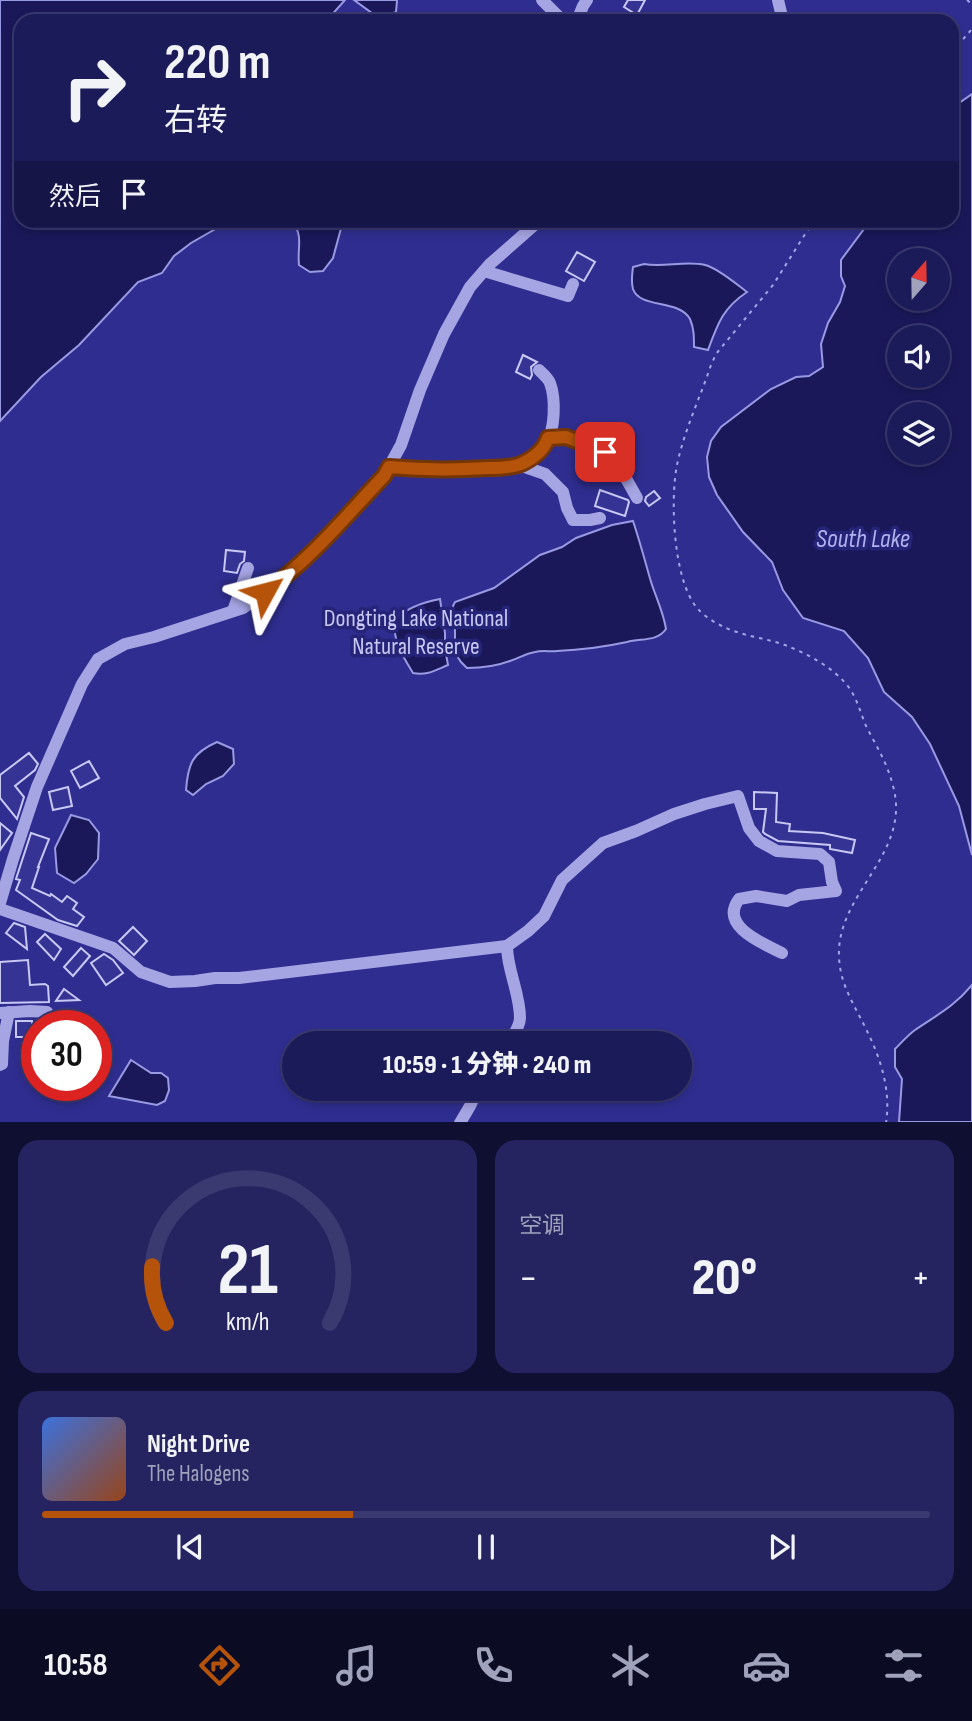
<!DOCTYPE html>
<html lang="zh">
<meta charset="utf-8">
<style>
body{margin:0;font-family:"Sofia Sans Condensed","Noto Sans SC",sans-serif;background:#252460;color:#f1f3f6;height:100vh;display:flex;flex-direction:column;font-size:26px;white-space:nowrap}
*{box-sizing:border-box;margin:0}
p{font-size:23px;color:#a0a1bb}
.icon{flex:none;width:38px;height:38px;fill:none;stroke:currentColor;stroke-width:2;stroke-linecap:round;stroke-linejoin:round}
.map{position:relative;height:1122px;overflow:hidden}
.side{display:flex;flex-direction:column;gap:18px;padding:18px;background:#0f0f32;flex:1}
.side>*{flex:none}
.guide{position:absolute;left:14px;top:14px;width:945px;height:214px;border-radius:21px;box-shadow:0 4px 10px #0003,0 0 0 2px #3a3970;background:#1c1b5a;color:#f1f3f6;overflow:hidden}
.needle{width:46px;rotate:20deg}
.fabs{position:absolute;left:887px;top:248px;display:grid;gap:14px}
.fabs a{display:grid;place-items:center;width:63px;height:63px;border-radius:50%;background:#1c1b5a;box-shadow:0 4px 10px #0003,0 0 0 2px #3a3970;font-size:35px}
.speed{position:absolute;left:21px;top:1010px;display:flex;gap:14px;font-size:35px;font-weight:700;text-align:center}
.speed>*{display:grid;place-content:center;width:91px;height:91px;border-radius:50%;background:#1c1b5a;box-shadow:0 4px 10px #0003,0 0 0 2px #3a3970;line-height:1}
.speed .limit{border:10px solid #d22;background:#fff;color:#111}
.pin{position:absolute;display:grid;place-items:center;width:60px;height:60px;color:#fff;margin:-30px;border-radius:14px;box-shadow:0 4px 10px #0006}
.me{position:absolute;width:77px;margin:-38px;rotate:52deg;stroke-linejoin:round;filter:drop-shadow(0 0 5px #0008)}
.turn{display:flex;align-items:center;gap:24px;height:147px;padding:0 35px;font-size:32px}
.turn .icon{width:91px;height:91px;stroke-width:2.5}
.turn b{display:block;font-size:49px;line-height:60px}
.then{display:flex;align-items:center;height:66px;padding:0 35px;background:#0003;gap:14px;font-size:26px}
.big{font-size:52px;font-weight:800;line-height:1.1}
.side .widget{flex:1;display:flex;flex-direction:column;justify-content:center;gap:10px;min-width:0;padding:0 24px;border-radius:21px;background:#252460}
.side .dial{align-items:center;gap:0}
.dial svg{height:182px;overflow:visible;fill:none;stroke:#3a3970;stroke-width:7;stroke-linecap:round;text-anchor:middle}
.dial text{fill:#f1f3f6;stroke:none}
.song{display:flex;align-items:center;gap:21px}
.cover{width:84px;height:84px;border-radius:10px;background:linear-gradient(135deg,hsl(220 70% 55%),hsl(20 70% 35%))}
.played{height:7px;border-radius:4px;background:linear-gradient(90deg,#b45309 35%,#3a3970 35%)}
.keys{display:flex;justify-content:space-around;direction:ltr}
.heat{display:flex;justify-content:space-between;align-items:center;font-size:38px;direction:ltr}
.side .tiles{flex:1;display:grid;gap:18px;grid-template-columns:1fr 1fr}
.widget:last-child{grid-column:span 2}
.trip{position:absolute;left:282px;top:1031px;width:410px;height:70px;border-radius:35px;background:#1c1b5a;box-shadow:0 4px 10px #0003,0 0 0 2px #3a3970;font-weight:800;line-height:70px;text-align:center}
.dock{display:flex;height:112px;justify-content:space-around;align-items:center;background:#0b0b24;color:#a0a1bb}
.dock .icon{width:49px;height:49px}
.dock .active{color:#b45309}
.dock b{font-size:32px;color:#f1f3f6}
.map>svg:first-child{display:block}
</style>
<div class="map">
<svg width="972" height="1123" viewBox="0 0 972 1123">
<rect width="100%" height="100%" fill="#252478"/>
<path fill="#2f2e90" fill-rule="evenodd" d="M0,0h972v1122l-972,1zM21,21h931v199h-931zM900,261h38v38h-38zM900,338h38v38h-38zM900,415h38v38h-38zM37,1026h59v59h-59zM294,1043h385v45h-385z"/>
<g fill="#1a1859" stroke="#9a9ae4" stroke-width="2" fill-rule="evenodd">
<polygon points="0,0 345,0 329,18 323,21 21,21 21,220 220,221 217,228 191,243 174,256 162,273 138,282 79,345 41,377 0,421"/>
<polygon points="354,0 396,0 397,1 396,12 382,17 372,13"/>
<path d="M972,94v761l-13,-49 -29,-62 -18,-27 -28,-25 -16,-34 -24,-27 -41,-13 -20,-28 -11,-28 -29,-30 -26,-37 -8,-18 -2,-20 4,-16 10,-14 50,-38 25,-12 13,-1 14,-9 -2,-23 7,-21 12,-21 5,-16 -4,-10v-16l29,-39 82,-1v-112zM900,261h38v38h-38zM900,338h38v38h-38zM900,415h38v38h-38z"/>
<path d="M292,221h51l-10,37 -10,13 -13,1 -11,-7c-2,-19 5,-28 -7,-44z"/>
<path d="M644,264c20,4 41,-4 61,1 13,3 31,19 42,27 -24,16 -29,31 -39,58l-14,-3c0,-10 0,-19 -4,-28 -11,-20 -50,-10 -57,-30 -2,-7 -1,-15 0,-22z"/>
<path d="M633,521c6,18 11,36 16,54 5,19 14,35 17,54 -9,13 -25,9 -39,13 -23,5 -47,8 -70,9 -7,1 -14,-1 -22,1 -11,2 -15,6 -25,9 -13,5 -28,7 -43,7l-6,-6 -6,-9v-25l-2,-22 2,-4 39,-14 46,-33 22,-8 14,-9 36,-13z"/>
<path d="M440,599l5,34v16l3,16c-12,5 -21,11 -35,8 -12,-20 -19,-30 -19,-53 13,-12 29,-18 46,-21z"/>
<path d="M217,742l16,7 1,15 -11,12 -17,8 -13,11 -7,-5c2,-26 6,-37 31,-48z"/>
<polygon points="71,815 89,820 99,833 98,859 86,874 74,883 57,873 55,848"/>
<path d="M972,985v137h-73l3,-43 -7,-12v-18c6,-6 13,-14 20,-19 22,-15 40,-24 57,-45z"/>
<polygon points="131,1060 151,1073 161,1073 168,1078 169,1090 165,1101 157,1105 109,1096"/>
</g>
<g fill="#353495" stroke="#c8c8f3" stroke-width="2">
<polygon points="628,0 645,0 637,15 624,7"/>
<polygon points="577,252 595,262 584,281 566,271"/>
<polygon points="523,355 537,362 531,367 532,375 530,379 516,372"/>
<polygon points="600,490 628,500 629,502 625,516 595,506"/>
<polygon points="654,491 660,498 649,506 645,501 646,497"/>
<polygon points="226,550 245,552 244,561 240,564 237,573 224,571"/>
<polygon points="29,753 38,764 35,770 15,786 24,797 17,819 0,798 0,775"/>
<polygon points="89,761 99,778 80,788 71,771"/>
<polygon points="68,787 72,806 53,810 49,792"/>
<polygon points="754,792 777,793 776,822 790,824 789,831 823,833 855,840 852,853 830,849 830,845 778,841 765,834 763,832 766,809 754,809"/>
<polygon points="0,823 12,833 0,850"/>
<polygon points="31,833 49,839 38,867 39,867 32,888 50,896 51,894 62,902 67,896 77,903 73,909 84,917 77,926 58,920 16,890 20,880 16,879"/>
<polygon points="14,923 25,927 27,949 6,933"/>
<polygon points="133,927 147,941 134,955 119,941"/>
<polygon points="45,934 61,949 54,960 37,942"/>
<polygon points="81,948 90,956 73,976 64,967"/>
<polygon points="104,954 113,960 123,973 106,985 91,963"/>
<polygon points="28,960 30,985 45,984 48,986 49,1002 0,1003 0,962"/>
<polygon points="64,989 79,1000 56,1001"/>
<polygon points="16,1021 32,1021 33,1037 16,1037"/>
</g>
<g fill="none" stroke-linecap="round" stroke-linejoin="round">
<g stroke="#a6a5e4" stroke-width="2" stroke-dasharray="3.5 5" stroke-linecap="butt">
<polyline points="967,0 972,4"/>
<polyline points="952,52 972,29"/>
<path d="M814,220l-41,65 -57,69 -5,11c-11,33 -27,66 -34,100 -7,34 -4,117 21,144 6,7 17,14 26,18 19,9 41,11 61,18 23,9 50,23 65,44 8,12 11,26 17,39 10,19 21,37 26,58 19,68 -57,107 -54,171 1,28 16,49 28,74 14,28 24,60 19,92"/>
</g>
<g stroke="#a6a5e4" stroke-width="12">
<polyline points="542,0 563,21"/>
<polyline points="778,0 783,21"/>
<polyline points="577,21 583,6 587,0"/>
<polyline points="484,271 568,296 573,284"/>
<polyline points="548,438 566,437 605,452 615,459 637,498"/>
<path d="M519,465c9,-6 21,-11 27,-21 9,-14 10,-45 4,-61 -2,-5 -7,-9 -11,-13"/>
<polyline points="389,467 419,470 463,470 519,465 545,474 563,492 567,508 573,520 590,520 600,518"/>
<polyline points="233,611 248,568"/>
<polyline points="0,903 13,859 37,787 82,684 98,659 125,644 154,637 243,608 287,577 337,527 384,476 401,445 420,390 444,334 470,287 490,264 540,220"/>
<polyline points="0,909 113,948 141,972 170,982 195,981 215,978 239,978 507,946"/>
<polyline points="0,1013 30,1011 47,1012"/>
<path d="M509,1043c4,-7 11,-17 11,-25 0,-25 -13,-48 -13,-72l21,-15 16,-15 18,-36 41,-37 33,-12 38,-17 31,-10 33,-8 11,32 10,13 18,10 43,3 9,8 3,20 4,9 -37,4 -12,6 -31,-5 -17,3c-20,27 23,44 43,54"/>
<polyline points="0,1065 2,1064 3,1041 9,1012"/>
<polyline points="460,1123 470,1106 478,1088"/>
</g>
</g>
<g fill="none" stroke-linecap="round" stroke-linejoin="round">
<defs>
<path id="route" d="M265,592c45,-32 81,-76 119,-116l5,-9c33,3 66,3 99,1 10,0 23,0 33,-4 11,-5 23,-14 27,-26l18,-1 39,15"/>
</defs>
<use href="#route" stroke="#753606" stroke-width="18"/>
<use href="#route" stroke="#b45309" stroke-width="12"/>
</g>
<g text-anchor="middle" dominant-baseline="central" stroke-width="7" stroke-linejoin="round" paint-order="stroke">
<g font-size="24" fill="#c8c8f3" stroke="#252478">
<text x="416" y="618">Dongting Lake National<tspan x="416" dy="28">Natural Reserve</tspan></text>
</g>
<g font-size="26" font-style="italic" fill="#b0b0ec" stroke="#252478">
<text x="863" y="539">South Lake</text>
</g>
</g>
</svg>
<div class="fabs">
<a><svg class="needle" viewBox="-14 -14 28 28"><path d="M0-13l5 13h-10z" fill="#e53935"/><path d="M0 13l5-13h-10z" fill="#a0a1bb"/></svg></a>
<a><svg class="icon" aria-label="sound" viewBox="0 0 24 24"><path d="M4 9h4l5-4v14l-5-4H4zM17 9q2 3 0 6"/></svg></a>
<a><svg class="icon" aria-label="layers" viewBox="0 0 24 24"><path d="M12 4l9 5-9 5-9-5zM3 14l9 5 9-5"/></svg></a>
</div>
<div class="speed"><div class="limit">30</div></div>
<div class="pin" style="left:605px;top:452px;background:#d93025"><svg class="icon" aria-label="arrive" viewBox="0 0 24 24"><path d="M6 21V4h12l-3 4 3 4H6"/></svg></div>
<svg class="me" style="left:265px;top:592px" viewBox="-20 -20 40 40"><path d="M0-17L14 15 0 8-14 15z" fill="#b45309" stroke="#fff" stroke-width="4"/></svg>
<div class="trip">10:59 · 1 分钟 · 240 m</div>
<div class="guide">
<div class="turn"><svg class="icon" aria-label="right" viewBox="0 0 24 24"><path d="M7 20v-9h11M14 6l5 5-5 5"/></svg><div><b>220 m</b>右转</div></div>
<div class="then">然后<svg class="icon" aria-label="arrive" viewBox="0 0 24 24"><path d="M6 21V4h12l-3 4 3 4H6"/></svg></div>
</div>
</div>
<section class="side">
<div class="tiles">
<div class="widget dial"><svg viewBox="0 0 100 80">
<path d="M14 69A42 42 0 1 1 86 69"/>
<path d="M14 69A42 42 0 0 1 8 44" stroke="#b45309"/>
<text x="50" y="56" font-size="32" font-weight="700">21</text>
<text x="50" y="72" font-size="11">km/h</text>
</svg></div>
<div class="widget"><p>空调</p>
<div class="heat"><a>−</a><b class="big">20°</b><a>+</a></div>
</div>
<div class="widget">
<div class="song"><i class="cover"></i><div><b>Night Drive</b><p>The Halogens</p></div></div>
<div class="played"></div>
<div class="keys"><svg class="icon" aria-label="previous" viewBox="0 0 24 24"><path d="M18 5L8 12l10 7zM5 5v14"/></svg><svg class="icon" aria-label="pause" viewBox="0 0 24 24"><path d="M8 5v14M16 5v14"/></svg><svg class="icon" aria-label="next" viewBox="0 0 24 24"><path d="M6 5l10 7-10 7zM19 5v14"/></svg></div>
</div>
</div>
</section>
<nav class="dock">
<b>10:58</b>
<svg class="icon active" aria-label="directions" viewBox="0 0 24 24"><path d="M12 3l9 9-9 9-9-9zM9 14v-3h6M13 9l2 2-2 2"/></svg>
<svg class="icon" aria-label="music" viewBox="0 0 24 24"><path d="M9 18V5l10-2v13"/><circle cx="6" cy="18" r="3"/><circle cx="16" cy="16" r="3"/></svg>
<svg class="icon" aria-label="phone" viewBox="0 0 24 24"><path d="M5 4h4l2 5-3 2q2 4 5 5l2-3 5 2v4C11 20 4 13 5 4z"/></svg>
<svg class="icon" aria-label="climate" viewBox="0 0 24 24"><path d="M12 3v18M4 7l16 10M4 17L20 7"/></svg>
<svg class="icon" aria-label="car" viewBox="0 0 24 24"><path d="M5 17H2v-5l4-1 3-4h7l3 4 3 1v5h-3M9 17h6M6 11h13"/><circle cx="7" cy="17" r="2"/><circle cx="17" cy="17" r="2"/></svg>
<svg class="icon" aria-label="filters" viewBox="0 0 24 24"><path d="M4 7h16M4 17h16"/><circle cx="9" cy="7" r="2"/><circle cx="15" cy="17" r="2"/></svg>
</nav>
